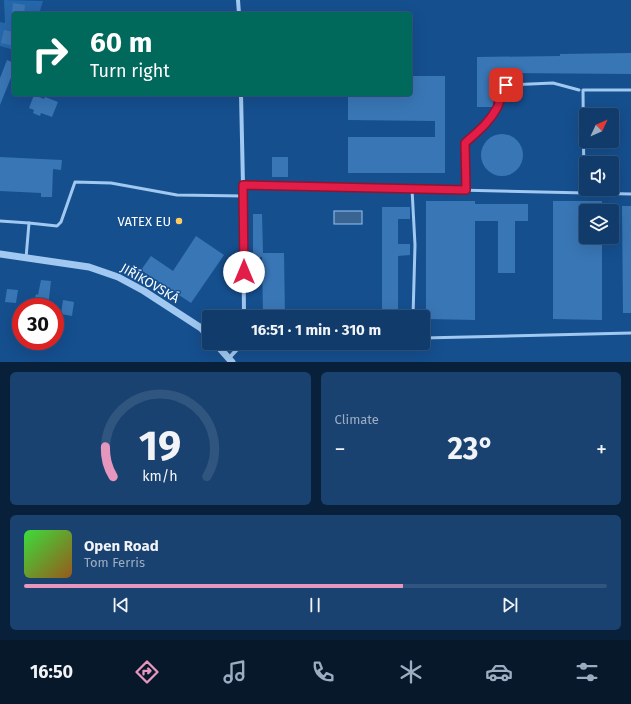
<!DOCTYPE html>
<meta charset="utf-8">
<style>
body{margin:0;font-family:"Fira Sans",sans-serif;background:#194270;color:#f1f3f6;height:100vh;display:flex;flex-direction:column;font-size:15px;white-space:nowrap}
*{box-sizing:border-box;margin:0}
p{font-size:13px;color:#9cadc1}
.icon{flex:none;width:22px;height:22px;fill:none;stroke:currentColor;stroke-width:2;stroke-linecap:round;stroke-linejoin:round}
.map{position:relative;height:362px;overflow:hidden}
.drawer{display:flex;flex-direction:column;gap:10px;padding:10px;background:#09203a;flex:1}
.drawer>*{flex:none}
.banner{position:absolute;left:12px;top:12px;width:400px;height:84px;border-radius:4px;box-shadow:0 4px 16px #0002,0 0 0 1px #30557e;background:#00695c;color:#fff;overflow:hidden}
.needle{width:26px;rotate:46deg}
.buttons{position:absolute;left:579px;top:108px;display:grid;gap:8px}
.buttons a{display:grid;place-items:center;width:40px;height:40px;border-radius:4px;background:#103b6a;box-shadow:0 4px 16px #0002,0 0 0 1px #30557e;font-size:20px}
.speed{position:absolute;left:12px;top:298px;display:flex;gap:8px;font-size:20px;font-weight:700;text-align:center}
.speed>*{display:grid;place-content:center;width:52px;height:52px;border-radius:50%;background:#103b6a;box-shadow:0 4px 16px #0002,0 0 0 1px #30557e;line-height:1}
.speed .limit{border:6px solid #d22;background:#fff;color:#111}
.pin{position:absolute;display:grid;place-items:center;width:34px;height:34px;color:#fff;margin:-17px;border-radius:8px;box-shadow:0 2px 6px #0006}
.me{position:absolute;width:44px;margin:-22px;rotate:0deg;stroke-linejoin:round;filter:drop-shadow(0 0 3px #0008)}
.turn{display:flex;align-items:center;gap:14px;height:84px;padding:0 12px;font-size:18px}
.turn .icon{width:52px;height:52px;stroke-width:2.5}
.turn b{display:block;font-size:28px;line-height:34px}
.big{font-size:30px;font-weight:700;line-height:1.1}
.drawer .widget{flex:1;display:flex;flex-direction:column;justify-content:center;gap:6px;min-width:0;padding:0 14px;border-radius:6px;background:#194270}
.drawer .dial{align-items:center;gap:0}
.dial svg{height:104px;overflow:visible;fill:none;stroke:#30557e;stroke-width:7;stroke-linecap:round;text-anchor:middle}
.dial text{fill:#f1f3f6;stroke:none}
.song{display:flex;align-items:center;gap:12px}
.cover{width:48px;height:48px;border-radius:6px;background:linear-gradient(135deg,hsl(120 70% 55%),hsl(30 70% 35%))}
.played{height:4px;border-radius:2px;background:linear-gradient(90deg,#e797bd 65%,#30557e 65%)}
.keys{display:flex;justify-content:space-around;direction:ltr}
.heat{display:flex;justify-content:space-between;align-items:center;font-size:22px;direction:ltr}
.drawer .tiles{flex:1;display:grid;gap:10px;grid-template-columns:1fr 1fr}
.widget:last-child{grid-column:span 2}
.trip{position:absolute;left:202px;top:310px;width:228px;height:40px;border-radius:4px;background:#103b6a;box-shadow:0 4px 16px #0002,0 0 0 1px #30557e;font-weight:700;line-height:40px;text-align:center}
.tab-bar{display:flex;height:64px;justify-content:space-around;align-items:center;background:#06182a;color:#9cadc1}
.tab-bar .icon{width:28px;height:28px}
.tab-bar .on{color:#e797bd}
.tab-bar b{font-size:18px;color:#f1f3f6}
.map>svg:first-child{display:block}
</style>
<div class="map">
<svg width="631" height="362" viewBox="0 0 631 362">
<rect width="100%" height="100%" fill="#154f8e"/>
<polygon fill="#2567ab" points="4,0 43,1 39,14 14,14 14,50 0,46 0,22 5,23"/>
<rect fill="#3a6492" stroke="#93c3f3" x="334" y="211" width="28" height="13"/>
<g fill="#3976b5">
<polygon points="13,3 25,5 24,14 15,14 16,13 12,12"/>
<polygon points="4,30 14,32 14,46 1,43"/>
<polygon points="631,53 631,74 493,73 493,107 477,107 477,57 560,56 560,54"/>
<polygon points="7,60 14,63 14,70 0,105 0,78"/>
<polygon points="410,76 445,76 445,173 348,173 348,137 435,137 435,121 348,120 348,94 410,94"/>
<polygon points="34,95 44,99 45,97 58,102 52,117 41,113 40,116 33,113 34,110 29,108"/>
<circle cx="502" cy="155" r="21"/>
<polygon points="0,157 62,160 61,170 53,169 52,197 41,197 41,193 0,191"/>
<rect x="272" y="157" width="16" height="20"/>
<polygon points="426,201 475,201 475,204 528,204 528,221 515,221 515,273 498,273 498,221 475,221 475,320 426,319"/>
<polygon points="553,201 602,201 602,211 586,211 586,237 602,237 602,320 553,319"/>
<polygon points="622,206 631,206 631,313 623,313"/>
<polygon points="382,207 410,207 410,219 398,219 398,244 410,244 410,255 398,256 398,317 382,317"/>
<polygon points="253,214 262,214 263,253 284,253 285,317 263,317 262,257 253,258"/>
<polygon points="196,236 224,255 191,303 141,270 151,256 173,271"/>
<polygon points="41,280 51,281 48,307 33,307 36,294 38,295"/>
<polygon points="7,289 18,290 16,303 5,302"/>
<polygon points="63,300 74,302 72,316 61,314"/>
</g>
<g fill="none" stroke-linecap="round" stroke-linejoin="round">
<g stroke="#a0c8f0" stroke-width="3">
<polyline points="243,185 631,194"/>
<polyline points="412,189 415,245 413,317"/>
<path d="M467,190l-2,-47c12,-11 24,-20 32,-35 4,-7 4,-16 9,-23l47,-2 26,7"/>
<polyline points="584,193 583,90 631,90"/>
<polyline points="0,221 29,223"/>
<polyline points="26,258 29,223 57,226 61,222 75,182 111,183 177,195 243,196"/>
<polyline points="423,338 631,333"/>
</g>
<g stroke="#a0c8f0" stroke-width="4">
<polyline points="238,0 239,14"/>
<polyline points="241,94 243,185 244,317"/>
<polyline points="229,358 243,343"/>
</g>
<g stroke="#a0c8f0" stroke-width="7">
<polyline points="0,254 89,267 118,277 144,291 201,328 209,337"/>
<polyline points="215,343 232,362"/>
</g>
</g>
<g fill="none" stroke-linecap="round" stroke-linejoin="round">
<defs>
<path id="route" d="M244,272l-1,-87 223,5 -1,-47c12,-11 24,-20 32,-35 4,-7 4,-16 9,-23"/>
</defs>
<use href="#route" stroke="#92132f" stroke-width="10"/>
<use href="#route" stroke="#e11d48" stroke-width="7"/>
</g>
<circle fill="#ffca5f" stroke="#154f8e" stroke-width="1.5" cx="179" cy="221" r="4"/>
<g text-anchor="middle" dominant-baseline="central" stroke-width="3" stroke-linejoin="round" paint-order="stroke">
<g font-size="13" fill="#fff" stroke="#154f8e" text-anchor="end">
<text x="171" y="221">VATEX EU</text>
</g>
<g font-size="13" fill="#fff" stroke="#154f8e">
<text transform="translate(150 283) rotate(30)">JIŘÍKOVSKÁ</text>
</g>
</g>
</svg>
<div class="buttons">
<a><svg class="needle" viewBox="-14 -14 28 28"><path d="M0-13l5 13h-10z" fill="#e53935"/><path d="M0 13l5-13h-10z" fill="#9cadc1"/></svg></a>
<a><svg class="icon" aria-label="sound" viewBox="0 0 24 24"><path d="M4 9h4l5-4v14l-5-4H4zM17 9q2 3 0 6"/></svg></a>
<a><svg class="icon" aria-label="layers" viewBox="0 0 24 24"><path d="M12 4l9 5-9 5-9-5zM3 14l9 5 9-5"/></svg></a>
</div>
<div class="speed"><div class="limit">30</div></div>
<div class="pin" style="left:506px;top:85px;background:#d93025"><svg class="icon" aria-label="arrive" viewBox="0 0 24 24"><path d="M6 21V4h12l-3 4 3 4H6"/></svg></div>
<svg class="me" style="left:244px;top:272px" viewBox="-20 -20 40 40"><circle r="19" fill="#fff"/><path d="M0-13L10 11 0 6-10 11z" fill="#e11d48"/></svg>
<div class="trip">16:51 · 1 min · 310 m</div>
<div class="banner">
<div class="turn"><svg class="icon" aria-label="right" viewBox="0 0 24 24"><path d="M7 20v-9h11M14 6l5 5-5 5"/></svg><div><b>60 m</b>Turn right</div></div>
</div>
</div>
<section class="drawer">
<div class="tiles">
<div class="widget dial"><svg viewBox="0 0 100 80">
<path d="M14 69A42 42 0 1 1 86 69"/>
<path d="M14 69A42 42 0 0 1 8 46" stroke="#e797bd"/>
<text x="50" y="56" font-size="32" font-weight="700">19</text>
<text x="50" y="72" font-size="11">km/h</text>
</svg></div>
<div class="widget"><p>Climate</p>
<div class="heat"><a>−</a><b class="big">23°</b><a>+</a></div>
</div>
<div class="widget">
<div class="song"><i class="cover"></i><div><b>Open Road</b><p>Tom Ferris</p></div></div>
<div class="played"></div>
<div class="keys"><svg class="icon" aria-label="previous" viewBox="0 0 24 24"><path d="M18 5L8 12l10 7zM5 5v14"/></svg><svg class="icon" aria-label="pause" viewBox="0 0 24 24"><path d="M8 5v14M16 5v14"/></svg><svg class="icon" aria-label="next" viewBox="0 0 24 24"><path d="M6 5l10 7-10 7zM19 5v14"/></svg></div>
</div>
</div>
</section>
<nav class="tab-bar">
<b>16:50</b>
<svg class="icon on" aria-label="directions" viewBox="0 0 24 24"><path d="M12 3l9 9-9 9-9-9zM9 14v-3h6M13 9l2 2-2 2"/></svg>
<svg class="icon" aria-label="music" viewBox="0 0 24 24"><path d="M9 18V5l10-2v13"/><circle cx="6" cy="18" r="3"/><circle cx="16" cy="16" r="3"/></svg>
<svg class="icon" aria-label="phone" viewBox="0 0 24 24"><path d="M5 4h4l2 5-3 2q2 4 5 5l2-3 5 2v4C11 20 4 13 5 4z"/></svg>
<svg class="icon" aria-label="climate" viewBox="0 0 24 24"><path d="M12 3v18M4 7l16 10M4 17L20 7"/></svg>
<svg class="icon" aria-label="car" viewBox="0 0 24 24"><path d="M5 17H2v-5l4-1 3-4h7l3 4 3 1v5h-3M9 17h6M6 11h13"/><circle cx="7" cy="17" r="2"/><circle cx="17" cy="17" r="2"/></svg>
<svg class="icon" aria-label="filters" viewBox="0 0 24 24"><path d="M4 7h16M4 17h16"/><circle cx="9" cy="7" r="2"/><circle cx="15" cy="17" r="2"/></svg>
</nav>
